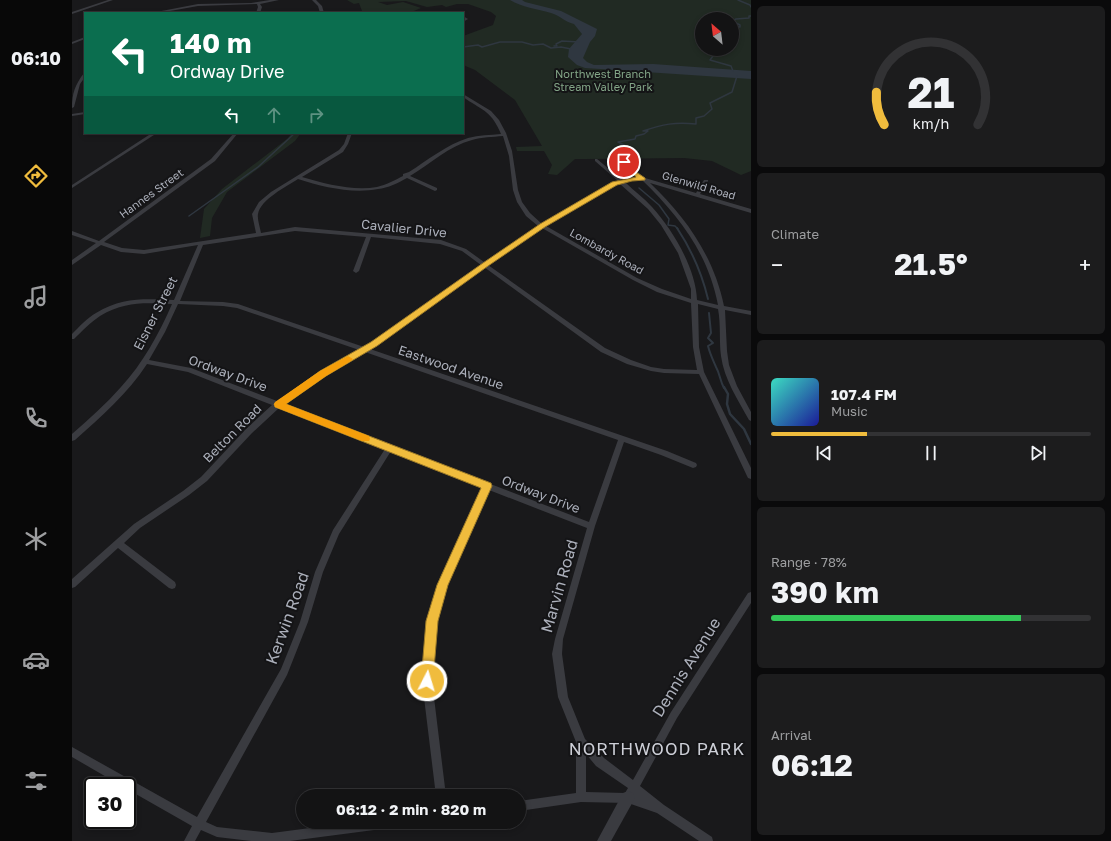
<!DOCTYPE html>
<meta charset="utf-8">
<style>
body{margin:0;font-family:"Golos Text",sans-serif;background:#1c1c1d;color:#f1f3f6;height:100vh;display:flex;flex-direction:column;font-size:15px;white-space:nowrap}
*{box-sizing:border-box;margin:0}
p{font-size:13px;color:#9d9ea0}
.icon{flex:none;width:22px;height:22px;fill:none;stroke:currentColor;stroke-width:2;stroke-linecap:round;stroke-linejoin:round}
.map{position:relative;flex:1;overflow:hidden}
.sheet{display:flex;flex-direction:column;gap:6px;padding:6px;background:#0a0a0b;width:360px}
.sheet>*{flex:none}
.banner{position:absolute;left:12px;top:12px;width:380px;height:122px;border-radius:0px;box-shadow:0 2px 6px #0003,0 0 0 1px #323234;background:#0b6e4f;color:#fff;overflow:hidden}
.needle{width:26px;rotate:332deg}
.controls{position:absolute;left:623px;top:12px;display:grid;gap:8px}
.controls a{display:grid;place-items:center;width:44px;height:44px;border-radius:50%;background:#131314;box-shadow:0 2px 6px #0003,0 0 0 1px #323234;font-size:20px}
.speed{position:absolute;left:12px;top:777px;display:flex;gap:8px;font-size:20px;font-weight:700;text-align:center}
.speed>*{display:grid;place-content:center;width:52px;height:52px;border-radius:50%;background:#131314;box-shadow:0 2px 6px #0003,0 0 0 1px #323234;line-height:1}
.speed .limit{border:2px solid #111;border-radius:6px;background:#fff;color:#111}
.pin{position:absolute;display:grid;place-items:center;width:34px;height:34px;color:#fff;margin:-17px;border:2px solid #fff;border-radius:50%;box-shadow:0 1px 4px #0007}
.me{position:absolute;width:44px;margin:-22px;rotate:5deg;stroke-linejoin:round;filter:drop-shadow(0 0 3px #0008)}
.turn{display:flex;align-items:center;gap:14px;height:84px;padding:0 20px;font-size:18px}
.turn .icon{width:52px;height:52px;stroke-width:2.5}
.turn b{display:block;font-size:28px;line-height:34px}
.lanes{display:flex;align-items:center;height:38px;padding:0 20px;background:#0003;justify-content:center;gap:20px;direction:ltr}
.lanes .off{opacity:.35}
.big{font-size:30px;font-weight:700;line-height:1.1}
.sheet .tile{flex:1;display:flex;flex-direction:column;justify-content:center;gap:6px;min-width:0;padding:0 14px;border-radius:6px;background:#1c1c1d}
.sheet .dial{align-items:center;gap:0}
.dial svg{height:104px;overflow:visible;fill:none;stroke:#323234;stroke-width:7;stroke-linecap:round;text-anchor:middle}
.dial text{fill:#f1f3f6;stroke:none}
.song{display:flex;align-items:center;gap:12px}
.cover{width:48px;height:48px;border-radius:6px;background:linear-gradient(135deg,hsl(170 70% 55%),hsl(240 70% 35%))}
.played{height:4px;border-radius:2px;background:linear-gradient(90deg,#f0bc3d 30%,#323234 30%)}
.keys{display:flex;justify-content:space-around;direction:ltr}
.heat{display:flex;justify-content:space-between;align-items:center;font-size:22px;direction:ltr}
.charge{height:6px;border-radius:3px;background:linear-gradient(90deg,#34c759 78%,#323234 0)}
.trip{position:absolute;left:224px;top:789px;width:230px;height:40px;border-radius:20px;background:#131314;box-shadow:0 2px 6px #0003,0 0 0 1px #323234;font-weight:700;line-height:40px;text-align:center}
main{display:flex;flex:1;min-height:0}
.tabs{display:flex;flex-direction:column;width:72px;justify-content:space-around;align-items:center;background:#080808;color:#9d9ea0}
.tabs .icon{width:28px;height:28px}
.tabs .selected{color:#f0bc3d}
.tabs b{font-size:18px;color:#f1f3f6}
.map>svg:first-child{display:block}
</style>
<main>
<nav class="tabs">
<b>06:10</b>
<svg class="icon selected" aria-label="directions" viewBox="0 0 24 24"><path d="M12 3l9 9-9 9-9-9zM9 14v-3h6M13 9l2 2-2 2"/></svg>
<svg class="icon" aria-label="music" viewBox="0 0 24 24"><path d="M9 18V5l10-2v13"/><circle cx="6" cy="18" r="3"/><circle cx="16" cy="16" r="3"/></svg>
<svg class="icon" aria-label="phone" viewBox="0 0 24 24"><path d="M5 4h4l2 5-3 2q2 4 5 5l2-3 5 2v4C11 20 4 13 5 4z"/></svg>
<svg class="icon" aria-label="climate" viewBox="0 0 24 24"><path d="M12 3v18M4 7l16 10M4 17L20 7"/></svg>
<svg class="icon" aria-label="car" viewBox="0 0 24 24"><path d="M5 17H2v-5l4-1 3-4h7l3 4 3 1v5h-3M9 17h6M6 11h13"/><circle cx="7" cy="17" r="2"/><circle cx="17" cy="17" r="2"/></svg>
<svg class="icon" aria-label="filters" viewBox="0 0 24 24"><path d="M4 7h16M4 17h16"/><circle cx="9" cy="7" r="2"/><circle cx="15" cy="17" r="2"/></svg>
</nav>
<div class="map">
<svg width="679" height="841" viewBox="0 0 679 841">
<rect width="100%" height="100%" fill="#19191b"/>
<g fill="#212a23" fill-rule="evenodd">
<path d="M275,0h404v171l-10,4 -29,-14 -28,-3 -97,1h-12l-18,16 -9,-1 4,-9 -8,-14h-27l-1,-4 26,-1 -27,-46 -40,-30 -12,-5v-29l30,-11 3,-9 -5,-4 -23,-8h-11l-11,3 -4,-2 -15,2 -21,-6 -28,1 9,3 16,-3 18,6 -12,5h-49l2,-2 -3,-8 -5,1zM630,19h30v30h-30z"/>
<polygon points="220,133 229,133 223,141 155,192 140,218 138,236 128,238 132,209 150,189 215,139"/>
</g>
<path fill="#2f3740" d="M438,0h12l3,2 36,9 36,18 -2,7 -5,6 -7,16 4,4 7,3 59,-1 98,7v8l-166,-11 -8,-3 -9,-8 1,-8 13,-15 -8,-10c-9,-2 -15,-9 -23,-11 -14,-4 -29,-6 -41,-13z"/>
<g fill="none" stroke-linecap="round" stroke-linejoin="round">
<g stroke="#2f3740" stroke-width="1.5">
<polyline points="666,0 678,5 679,7"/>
<polyline points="660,21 664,19 677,18 677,16 679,16"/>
<polyline points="660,21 668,25 668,27 660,27"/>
<polyline points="660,33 663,37 660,37"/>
<polyline points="482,46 485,46 484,44 490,41 507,42"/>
<polyline points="391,47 406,45 410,47 428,42 450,42 461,45 471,44 479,48 489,47 499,49"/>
<polyline points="637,51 641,56 638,60 659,66 661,71"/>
<path d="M552,176l-13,-12 2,-12 13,-6 -8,-4 17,-3 1,-3 8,-2 4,-3h-5c20,-7 32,-9 53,-7v-6l8,-2 8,-7 -2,-6 22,-11 5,-16"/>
<polyline points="567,188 587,205 597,219 596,225 603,226 606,229"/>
<polyline points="117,216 186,167 223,133"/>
</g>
<g stroke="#2f3740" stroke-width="2">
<path d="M605,228c14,21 25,46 31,71"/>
<path d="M637,313l2,20 -3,5 5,5 -5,3c2,8 5,14 8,21 4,7 4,14 8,21"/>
</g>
<polyline stroke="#2f3740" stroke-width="2.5" points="652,387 656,394 655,404 658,414 672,429 679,444"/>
<g fill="#3a3b40" fill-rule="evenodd">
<polygon points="36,0 41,0 0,14 0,12"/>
<polygon points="198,0 207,0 188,4 190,7 188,13 184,13 186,7 185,4 126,6 87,13 79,13 126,4 179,3"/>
<polygon points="240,0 244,0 250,6 252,13 248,13 246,6"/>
<polygon points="391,16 396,19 391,22"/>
<polygon points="13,37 13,39 0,44 0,42"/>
<path d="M12,73h1v4l-5,7 -6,23 -2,1c0,-15 3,-23 12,-35z"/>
<path d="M391,94l28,17 8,9 7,13 6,18 6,39 4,12 8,11 12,11 70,-41 6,-2 -23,-20v-2h2l25,21 9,-2h7l-12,-11 -5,-6 2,-1 22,18 51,15 8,-13h4v1l-8,13 51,15v4l-101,-30c36,34 64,74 74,123l27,5v4l-26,-5 2,41 2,14 8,21 14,26v9l-2,-1c-11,-20 -25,-41 -28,-64 -2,-15 0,-31 -3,-47l-20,-5 1,43 5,25 47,96v11l-3,-1 -1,-2 -48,-102 -35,-1 -13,-2 -24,-7 -26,-12 -117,-85 -114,82 297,102 29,12 1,2 -1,2 -3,1 -32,-13 -37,-13 -29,84 -32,113 -1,15 6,43 17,42 19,19 29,22 38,-68 77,-119 3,-1v11l-74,115 -37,68 24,19 48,32 1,4h-14l-42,-28 -29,-10 -47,-1 -62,9v-10l57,-8v-51l-18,-45 -6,-43 3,-15 32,-111 -98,-38 -42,95 -11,36 -4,60 14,115h-10l-14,-115 6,-60 11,-36 44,-98 -92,-36 -52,83 -16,38 -15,50 -21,53 -81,147 11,5 55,6 84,-11h46l-1,4 -4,1 -107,14h-39l-34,-4 -16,-7 -6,11h-11l8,-15 -65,-37v-3h-5l-50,-29v-10l125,70 84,-148 19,-47 15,-50 18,-42 52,-81 -106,-41 -27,25 -45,48 -18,14 -49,33 -16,15 51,39 1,3 -1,3 -3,1 -3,-1 -51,-40 -43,39 -3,1v-9l62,-55 49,-33 18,-14 45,-48 26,-24 -84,-33 -41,-8c-19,29 -46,53 -72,76l-3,1v-7c17,-15 34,-30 49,-47 22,-24 38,-53 51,-83 -28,-1 -46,-3 -72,12 -9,6 -18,15 -26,23h-2v-5c7,-7 15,-16 24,-21 27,-16 48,-14 78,-13l24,-55 -54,9 -23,-2 -20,-7 -29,20v-5l24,-17 -24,-8v-4l27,10 112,-82 23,-26h4l-23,28 -111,81 18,6 22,2 112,-17 -4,-19 7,-12 12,-10 68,-42 5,-6 4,-11h4l-4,11 -5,8 -41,25c23,7 51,14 75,10 9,-2 18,-7 26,-11v-2l6,-2c19,-12 37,-27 59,-34 11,-3 22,-3 33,-4 -9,-22 -17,-23 -35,-35l-3,-2zM431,136l6,20 4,34 4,12 9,14 12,10 -54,36 -18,-13 -25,-9 -146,-13 -34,6c-1,-6 -4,-14 -3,-19 2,-14 29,-28 40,-35 25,8 54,15 80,10 10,-1 20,-6 29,-11l28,13 2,-1v-2l-27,-12c20,-12 39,-30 62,-36 10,-3 20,-3 31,-4zM559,180h11c37,36 66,73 76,125l-21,-5c-1,-31 -24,-70 -45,-93 -8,-9 -18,-16 -27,-25zM548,184l28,25 13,16 17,28 13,36v10l-29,-10 -25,-11 -91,-52 70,-41zM470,228l91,52 24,12 34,11 2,44 4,23 -33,-1 -13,-2 -20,-7 -26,-12 -117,-83zM223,231l71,6 -13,34 3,2 3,-2 12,-34 69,7 22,7 19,14 -117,82 -126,-43 -15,-2 -43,-1 23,-56zM106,304l45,2 14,2 122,42 -38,22 -44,29 -86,-33 -42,-8 16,-28zM293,352l253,88 -29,82 -306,-118 42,-28zM514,754l10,12 32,22 -3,5 -39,-1z"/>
<polygon points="13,112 13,114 0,116 0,114"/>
<polygon points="80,133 85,133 0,188 0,185"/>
</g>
<polygon fill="#3a3b40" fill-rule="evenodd" points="556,791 561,793 563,798 539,841 525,841 551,793"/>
</g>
<polygon fill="#f0bc3d" stroke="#9c7a28" points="550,161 554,161 564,172 573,178 573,180 560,181 545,185 473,227 416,266 305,346 254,376 214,404 419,483 420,486 376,585 366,621 361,681 359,686 355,687 351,686 349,681 354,621 365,585 409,488 203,407 202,404 248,371 299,342 411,263 468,224 540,182 564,177 550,164"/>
<polygon fill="#f59e0b" points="276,356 281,359 279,361 254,376 214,404 297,436 298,439 297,441 290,441 203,407 202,404 203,402 248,371"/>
<g text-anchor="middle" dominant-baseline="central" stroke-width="4" stroke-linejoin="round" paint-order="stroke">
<g font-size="11" fill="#83a587" stroke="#141416">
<text x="531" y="73">Northwest Branch<tspan x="531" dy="13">Stream Valley Park</tspan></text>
</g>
<g font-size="11" fill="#acb0bb" stroke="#141416">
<text transform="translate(627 185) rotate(16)">Glenwild Road</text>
<text transform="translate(79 193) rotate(-36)">Hannes Street</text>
<text transform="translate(535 251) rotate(29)">Lombardy Road</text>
</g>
<g font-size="13" fill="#acb0bb" stroke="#141416">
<text transform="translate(332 228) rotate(6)">Cavalier Drive</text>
<text transform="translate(83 313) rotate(-63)">Eisner Street</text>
<text transform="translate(379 367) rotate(19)">Eastwood Avenue</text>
<text transform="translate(156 373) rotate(20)">Ordway Drive</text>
<text transform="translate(160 433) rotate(-45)">Belton Road</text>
<text transform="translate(469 494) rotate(21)">Ordway Drive</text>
</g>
<g font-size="16" fill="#acb0bb" stroke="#141416">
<text transform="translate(487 586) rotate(-74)">Marvin Road</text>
<text transform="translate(215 618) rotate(-70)">Kerwin Road</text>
<text transform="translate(614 667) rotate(-58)">Dennis Avenue</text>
</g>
<g font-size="17" letter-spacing="1" fill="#cdcfd7" stroke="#141416">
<text x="585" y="748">NORTHWOOD PARK</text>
</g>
</g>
</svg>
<div class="controls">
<a><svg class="needle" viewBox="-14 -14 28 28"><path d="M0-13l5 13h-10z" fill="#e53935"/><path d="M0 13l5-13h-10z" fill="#9d9ea0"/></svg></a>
</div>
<div class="speed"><div class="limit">30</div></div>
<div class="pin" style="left:552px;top:162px;background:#d93025"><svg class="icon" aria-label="arrive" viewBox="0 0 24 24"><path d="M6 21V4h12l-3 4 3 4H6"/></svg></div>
<svg class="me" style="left:355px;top:681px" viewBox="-20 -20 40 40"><circle r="17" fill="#f0bc3d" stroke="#fff" stroke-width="3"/><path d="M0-11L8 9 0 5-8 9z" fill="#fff"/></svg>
<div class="trip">06:12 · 2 min · 820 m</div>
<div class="banner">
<div class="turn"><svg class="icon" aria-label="left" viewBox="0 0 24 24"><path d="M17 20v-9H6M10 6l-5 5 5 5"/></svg><div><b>140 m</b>Ordway Drive</div></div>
<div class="lanes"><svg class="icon" aria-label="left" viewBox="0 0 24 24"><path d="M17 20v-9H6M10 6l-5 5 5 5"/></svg><svg class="icon off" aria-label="ahead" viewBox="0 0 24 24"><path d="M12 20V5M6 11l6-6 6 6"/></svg><svg class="icon off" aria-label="right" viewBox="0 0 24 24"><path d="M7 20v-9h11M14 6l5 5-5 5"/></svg></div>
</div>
</div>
<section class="sheet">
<div class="tile dial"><svg viewBox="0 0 100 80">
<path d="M14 69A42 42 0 1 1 86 69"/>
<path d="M14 69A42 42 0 0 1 8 44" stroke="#f0bc3d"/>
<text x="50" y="56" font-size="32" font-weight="700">21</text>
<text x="50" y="72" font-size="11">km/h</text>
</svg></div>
<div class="tile"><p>Climate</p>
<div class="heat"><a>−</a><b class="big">21.5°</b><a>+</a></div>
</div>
<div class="tile">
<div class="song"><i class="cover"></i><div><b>107.4 FM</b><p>Music</p></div></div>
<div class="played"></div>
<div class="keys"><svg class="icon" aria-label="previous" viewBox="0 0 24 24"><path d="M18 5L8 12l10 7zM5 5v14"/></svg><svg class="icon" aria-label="pause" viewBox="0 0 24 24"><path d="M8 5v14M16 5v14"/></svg><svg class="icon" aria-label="next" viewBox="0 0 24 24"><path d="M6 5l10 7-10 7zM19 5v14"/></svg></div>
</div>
<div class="tile"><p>Range · 78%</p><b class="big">390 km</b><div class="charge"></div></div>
<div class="tile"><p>Arrival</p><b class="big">06:12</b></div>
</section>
</main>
